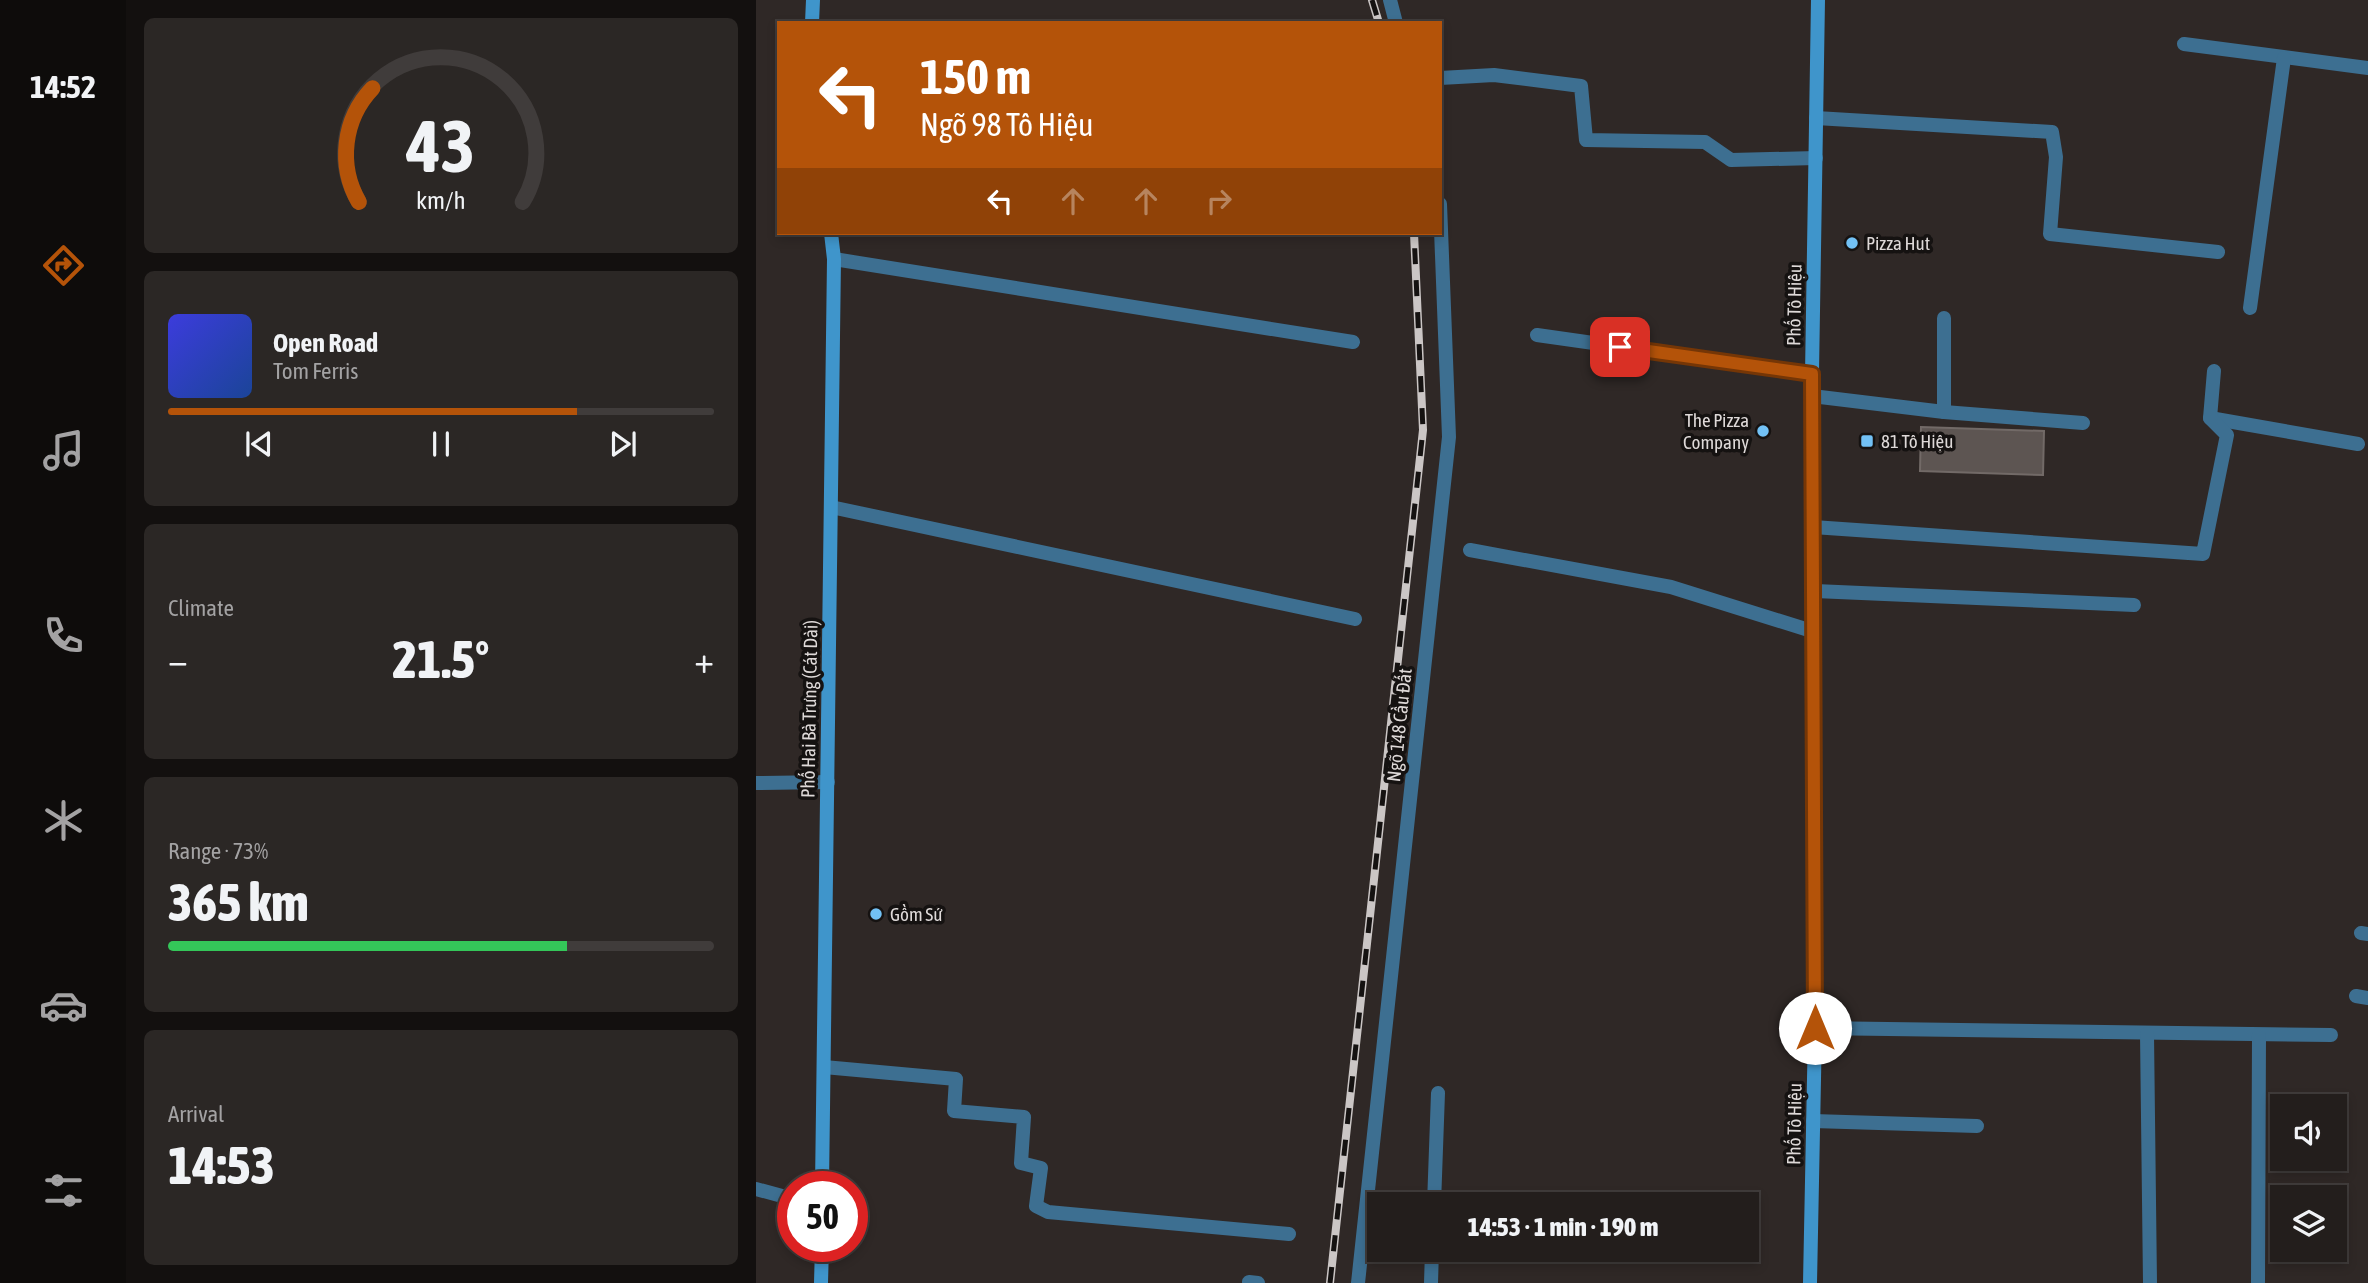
<!DOCTYPE html>
<meta charset="utf-8">
<style>
body{margin:0;font-family:"Asap Condensed",sans-serif;background:#2b2725;color:#f1f3f6;height:100vh;display:flex;flex-direction:column;font-size:26px;white-space:nowrap}
*{box-sizing:border-box;margin:0}
p{font-size:23px;color:#a3a2a3}
.icon{flex:none;width:38px;height:38px;fill:none;stroke:currentColor;stroke-width:2;stroke-linecap:round;stroke-linejoin:round}
.map{position:relative;flex:1;overflow:hidden}
.sheet{display:flex;flex-direction:column;gap:18px;padding:18px;background:#13100f;width:630px}
.sheet>*{flex:none}
.hud{position:absolute;left:21px;top:21px;width:665px;height:214px;border-radius:0px;box-shadow:0 4px 10px #0003,0 0 0 2px #403c3b;background:#b45309;color:#fff;overflow:hidden}
.controls{position:absolute;left:1514px;top:1094px;display:grid;gap:14px}
.controls a{display:grid;place-items:center;width:77px;height:77px;border-radius:0px;background:#231e1c;box-shadow:0 4px 10px #0003,0 0 0 2px #403c3b;font-size:35px}
.speed{position:absolute;left:21px;top:1171px;display:flex;gap:14px;font-size:35px;font-weight:700;text-align:center}
.speed>*{display:grid;place-content:center;width:91px;height:91px;border-radius:50%;background:#231e1c;box-shadow:0 4px 10px #0003,0 0 0 2px #403c3b;line-height:1}
.speed .limit{border:10px solid #d22;background:#fff;color:#111}
.pin{position:absolute;display:grid;place-items:center;width:60px;height:60px;color:#fff;margin:-30px;border-radius:14px;box-shadow:0 4px 10px #0006}
.me{position:absolute;width:77px;margin:-38px;rotate:0deg;stroke-linejoin:round;filter:drop-shadow(0 0 5px #0008)}
.turn{display:flex;align-items:center;gap:24px;height:147px;padding:0 28px;font-size:32px}
.turn .icon{width:91px;height:91px;stroke-width:2.5}
.turn b{display:block;font-size:49px;line-height:60px}
.lanes{display:flex;align-items:center;height:66px;padding:0 28px;background:#0003;justify-content:center;gap:35px;direction:ltr}
.lanes .off{opacity:.35}
.big{font-size:52px;font-weight:800;line-height:1.1}
.sheet .card{flex:1;display:flex;flex-direction:column;justify-content:center;gap:10px;min-width:0;padding:0 24px;border-radius:10px;background:#2b2725}
.sheet .dial{align-items:center;gap:0}
.dial svg{height:182px;overflow:visible;fill:none;stroke:#403c3b;stroke-width:7;stroke-linecap:round;text-anchor:middle}
.dial text{fill:#f1f3f6;stroke:none}
.song{display:flex;align-items:center;gap:21px}
.cover{width:84px;height:84px;border-radius:10px;background:linear-gradient(135deg,hsl(240 70% 55%),hsl(220 70% 35%))}
.played{height:7px;border-radius:4px;background:linear-gradient(90deg,#b45309 75%,#403c3b 75%)}
.keys{display:flex;justify-content:space-around;direction:ltr}
.heat{display:flex;justify-content:space-between;align-items:center;font-size:38px;direction:ltr}
.charge{height:10px;border-radius:5px;background:linear-gradient(90deg,#34c759 73%,#403c3b 0)}
.trip{position:absolute;left:611px;top:1192px;width:392px;height:70px;border-radius:0px;background:#231e1c;box-shadow:0 4px 10px #0003,0 0 0 2px #403c3b;font-weight:800;line-height:70px;text-align:center}
main{display:flex;flex:1;min-height:0}
.dock{display:flex;flex-direction:column;width:126px;justify-content:space-around;align-items:center;background:#0e0c0b;color:#a3a2a3}
.dock .icon{width:49px;height:49px}
.dock .on{color:#b45309}
.dock b{font-size:32px;color:#f1f3f6}
.map>svg:first-child{display:block}
</style>
<main>
<nav class="dock">
<b>14:52</b>
<svg class="icon on" aria-label="directions" viewBox="0 0 24 24"><path d="M12 3l9 9-9 9-9-9zM9 14v-3h6M13 9l2 2-2 2"/></svg>
<svg class="icon" aria-label="music" viewBox="0 0 24 24"><path d="M9 18V5l10-2v13"/><circle cx="6" cy="18" r="3"/><circle cx="16" cy="16" r="3"/></svg>
<svg class="icon" aria-label="phone" viewBox="0 0 24 24"><path d="M5 4h4l2 5-3 2q2 4 5 5l2-3 5 2v4C11 20 4 13 5 4z"/></svg>
<svg class="icon" aria-label="climate" viewBox="0 0 24 24"><path d="M12 3v18M4 7l16 10M4 17L20 7"/></svg>
<svg class="icon" aria-label="car" viewBox="0 0 24 24"><path d="M5 17H2v-5l4-1 3-4h7l3 4 3 1v5h-3M9 17h6M6 11h13"/><circle cx="7" cy="17" r="2"/><circle cx="17" cy="17" r="2"/></svg>
<svg class="icon" aria-label="filters" viewBox="0 0 24 24"><path d="M4 7h16M4 17h16"/><circle cx="9" cy="7" r="2"/><circle cx="15" cy="17" r="2"/></svg>
</nav>
<section class="sheet">
<div class="card dial"><svg viewBox="0 0 100 80">
<path d="M14 69A42 42 0 1 1 86 69"/>
<path d="M14 69A42 42 0 0 1 20 19" stroke="#b45309"/>
<text x="50" y="56" font-size="32" font-weight="700">43</text>
<text x="50" y="72" font-size="11">km/h</text>
</svg></div>
<div class="card">
<div class="song"><i class="cover"></i><div><b>Open Road</b><p>Tom Ferris</p></div></div>
<div class="played"></div>
<div class="keys"><svg class="icon" aria-label="previous" viewBox="0 0 24 24"><path d="M18 5L8 12l10 7zM5 5v14"/></svg><svg class="icon" aria-label="pause" viewBox="0 0 24 24"><path d="M8 5v14M16 5v14"/></svg><svg class="icon" aria-label="next" viewBox="0 0 24 24"><path d="M6 5l10 7-10 7zM19 5v14"/></svg></div>
</div>
<div class="card"><p>Climate</p>
<div class="heat"><a>−</a><b class="big">21.5°</b><a>+</a></div>
</div>
<div class="card"><p>Range · 73%</p><b class="big">365 km</b><div class="charge"></div></div>
<div class="card"><p>Arrival</p><b class="big">14:53</b></div>
</section>
<div class="map">
<svg width="1612" height="1283" viewBox="0 0 1612 1283">
<rect width="100%" height="100%" fill="#2f2826"/>
<polygon fill="#5d5552" stroke="#726a67" stroke-width="2" points="1165,427 1288,431 1287,475 1164,471"/>
<g fill="none" stroke-linecap="round" stroke-linejoin="round">
<g stroke="#3d6f91" stroke-width="14">
<polyline points="634,0 640,23"/>
<polyline points="1428,44 1612,68"/>
<polyline points="684,78 738,75 825,86 830,140 949,142 975,160 1060,158"/>
<polyline points="1060,118 1296,132 1300,157 1294,234 1462,252"/>
<polyline points="78,259 597,342"/>
<polyline points="1494,308 1528,58"/>
<polyline points="781,335 1056,374"/>
<polyline points="1056,396 1188,412 1327,423"/>
<polyline points="1188,412 1188,318"/>
<polyline points="1454,418 1602,444"/>
<polyline points="75,507 599,619"/>
<polyline points="1057,527 1447,554 1471,435 1454,418 1458,371"/>
<polyline points="714,550 915,587 1059,632"/>
<polyline points="1059,591 1378,605"/>
<polyline points="0,783 72,782"/>
<polyline points="1605,933 1612,934"/>
<polyline points="1600,996 1612,998"/>
<polyline points="68,1067 200,1079 198,1111 268,1117 265,1163 285,1168 280,1206 292,1212 533,1234"/>
<polyline points="1057,1121 1221,1126"/>
<polyline points="0,1189 37,1199"/>
<polyline points="678,1204 682,1093"/>
<polyline points="602,1283 693,437 684,204"/>
<polyline points="675,1283 676,1250"/>
</g>
<g stroke="#3d6f91" stroke-width="14">
<polyline points="1059,1028 1575,1035"/>
<polyline points="1391,1034 1394,1283"/>
<polyline points="493,1282 502,1283"/>
<polyline points="1502,1283 1503,1035"/>
</g>
<g stroke="#3f95cb" stroke-width="14">
<polyline points="56,23 57,0"/>
<polyline points="66,1186 78,259 75,233"/>
<polyline points="65,1283 66,1246"/>
<polyline points="1054,1283 1059,1028 1056,374 1062,0"/>
</g>
<defs>
<g id="rail">
<polyline points="616,0 623,23"/>
<polyline points="574,1283 667,430 658,233"/>
</g>
</defs>
<use href="#rail" stroke="#cbc6c5" stroke-width="8"/>
<use href="#rail" stroke="#151211" stroke-width="5" stroke-dasharray="16" stroke-linecap="butt"/>
</g>
<g fill="none" stroke-linecap="round" stroke-linejoin="round">
<defs>
<polyline id="route" points="864,347 1056,374 1059,1028"/>
</defs>
<use href="#route" stroke="#753606" stroke-width="18"/>
<use href="#route" stroke="#b45309" stroke-width="12"/>
</g>
<g fill="#72c1f5" stroke="#151211" stroke-width="2.5">
<circle cx="1096" cy="243" r="7"/>
<circle cx="1007" cy="431" r="7"/>
<rect x="1104" y="434" width="14" height="14" rx="3.5"/>
<circle cx="120" cy="914" r="7"/>
</g>
<g text-anchor="middle" dominant-baseline="central" stroke-width="7" stroke-linejoin="round" paint-order="stroke">
<g font-size="19" fill="#ded9d8" stroke="#151211" text-anchor="start">
<text x="1110" y="243">Pizza Hut</text>
<text x="993" y="420" text-anchor="end">The Pizza<tspan x="993" dy="22">Company</tspan></text>
<text x="1125" y="441">81 Tô Hiệu</text>
<text x="134" y="914">Gồm Sứ</text>
</g>
<g font-size="19" fill="#ded9d8" stroke="#151211">
<text transform="translate(1038 305) rotate(-89)">Phố Tô Hiệu</text>
<text transform="translate(53 709) rotate(-89)">Phố Hai Bà Trưng (Cát Dài)</text>
<text transform="translate(643 725) rotate(-84)">Ngõ 148 Cầu Đất</text>
<text transform="translate(1038 1124) rotate(-89)">Phố Tô Hiệu</text>
</g>
</g>
</svg>
<div class="controls">
<a><svg class="icon" aria-label="sound" viewBox="0 0 24 24"><path d="M4 9h4l5-4v14l-5-4H4zM17 9q2 3 0 6"/></svg></a>
<a><svg class="icon" aria-label="layers" viewBox="0 0 24 24"><path d="M12 4l9 5-9 5-9-5zM3 14l9 5 9-5"/></svg></a>
</div>
<div class="speed"><div class="limit">50</div></div>
<div class="pin" style="left:864px;top:347px;background:#d93025"><svg class="icon" aria-label="arrive" viewBox="0 0 24 24"><path d="M6 21V4h12l-3 4 3 4H6"/></svg></div>
<svg class="me" style="left:1059px;top:1028px" viewBox="-20 -20 40 40"><circle r="19" fill="#fff"/><path d="M0-13L10 11 0 6-10 11z" fill="#b45309"/></svg>
<div class="trip">14:53 · 1 min · 190 m</div>
<div class="hud">
<div class="turn"><svg class="icon" aria-label="left" viewBox="0 0 24 24"><path d="M17 20v-9H6M10 6l-5 5 5 5"/></svg><div><b>150 m</b>Ngõ 98 Tô Hiệu</div></div>
<div class="lanes"><svg class="icon" aria-label="left" viewBox="0 0 24 24"><path d="M17 20v-9H6M10 6l-5 5 5 5"/></svg><svg class="icon off" aria-label="ahead" viewBox="0 0 24 24"><path d="M12 20V5M6 11l6-6 6 6"/></svg><svg class="icon off" aria-label="ahead" viewBox="0 0 24 24"><path d="M12 20V5M6 11l6-6 6 6"/></svg><svg class="icon off" aria-label="right" viewBox="0 0 24 24"><path d="M7 20v-9h11M14 6l5 5-5 5"/></svg></div>
</div>
</div>
</main>
